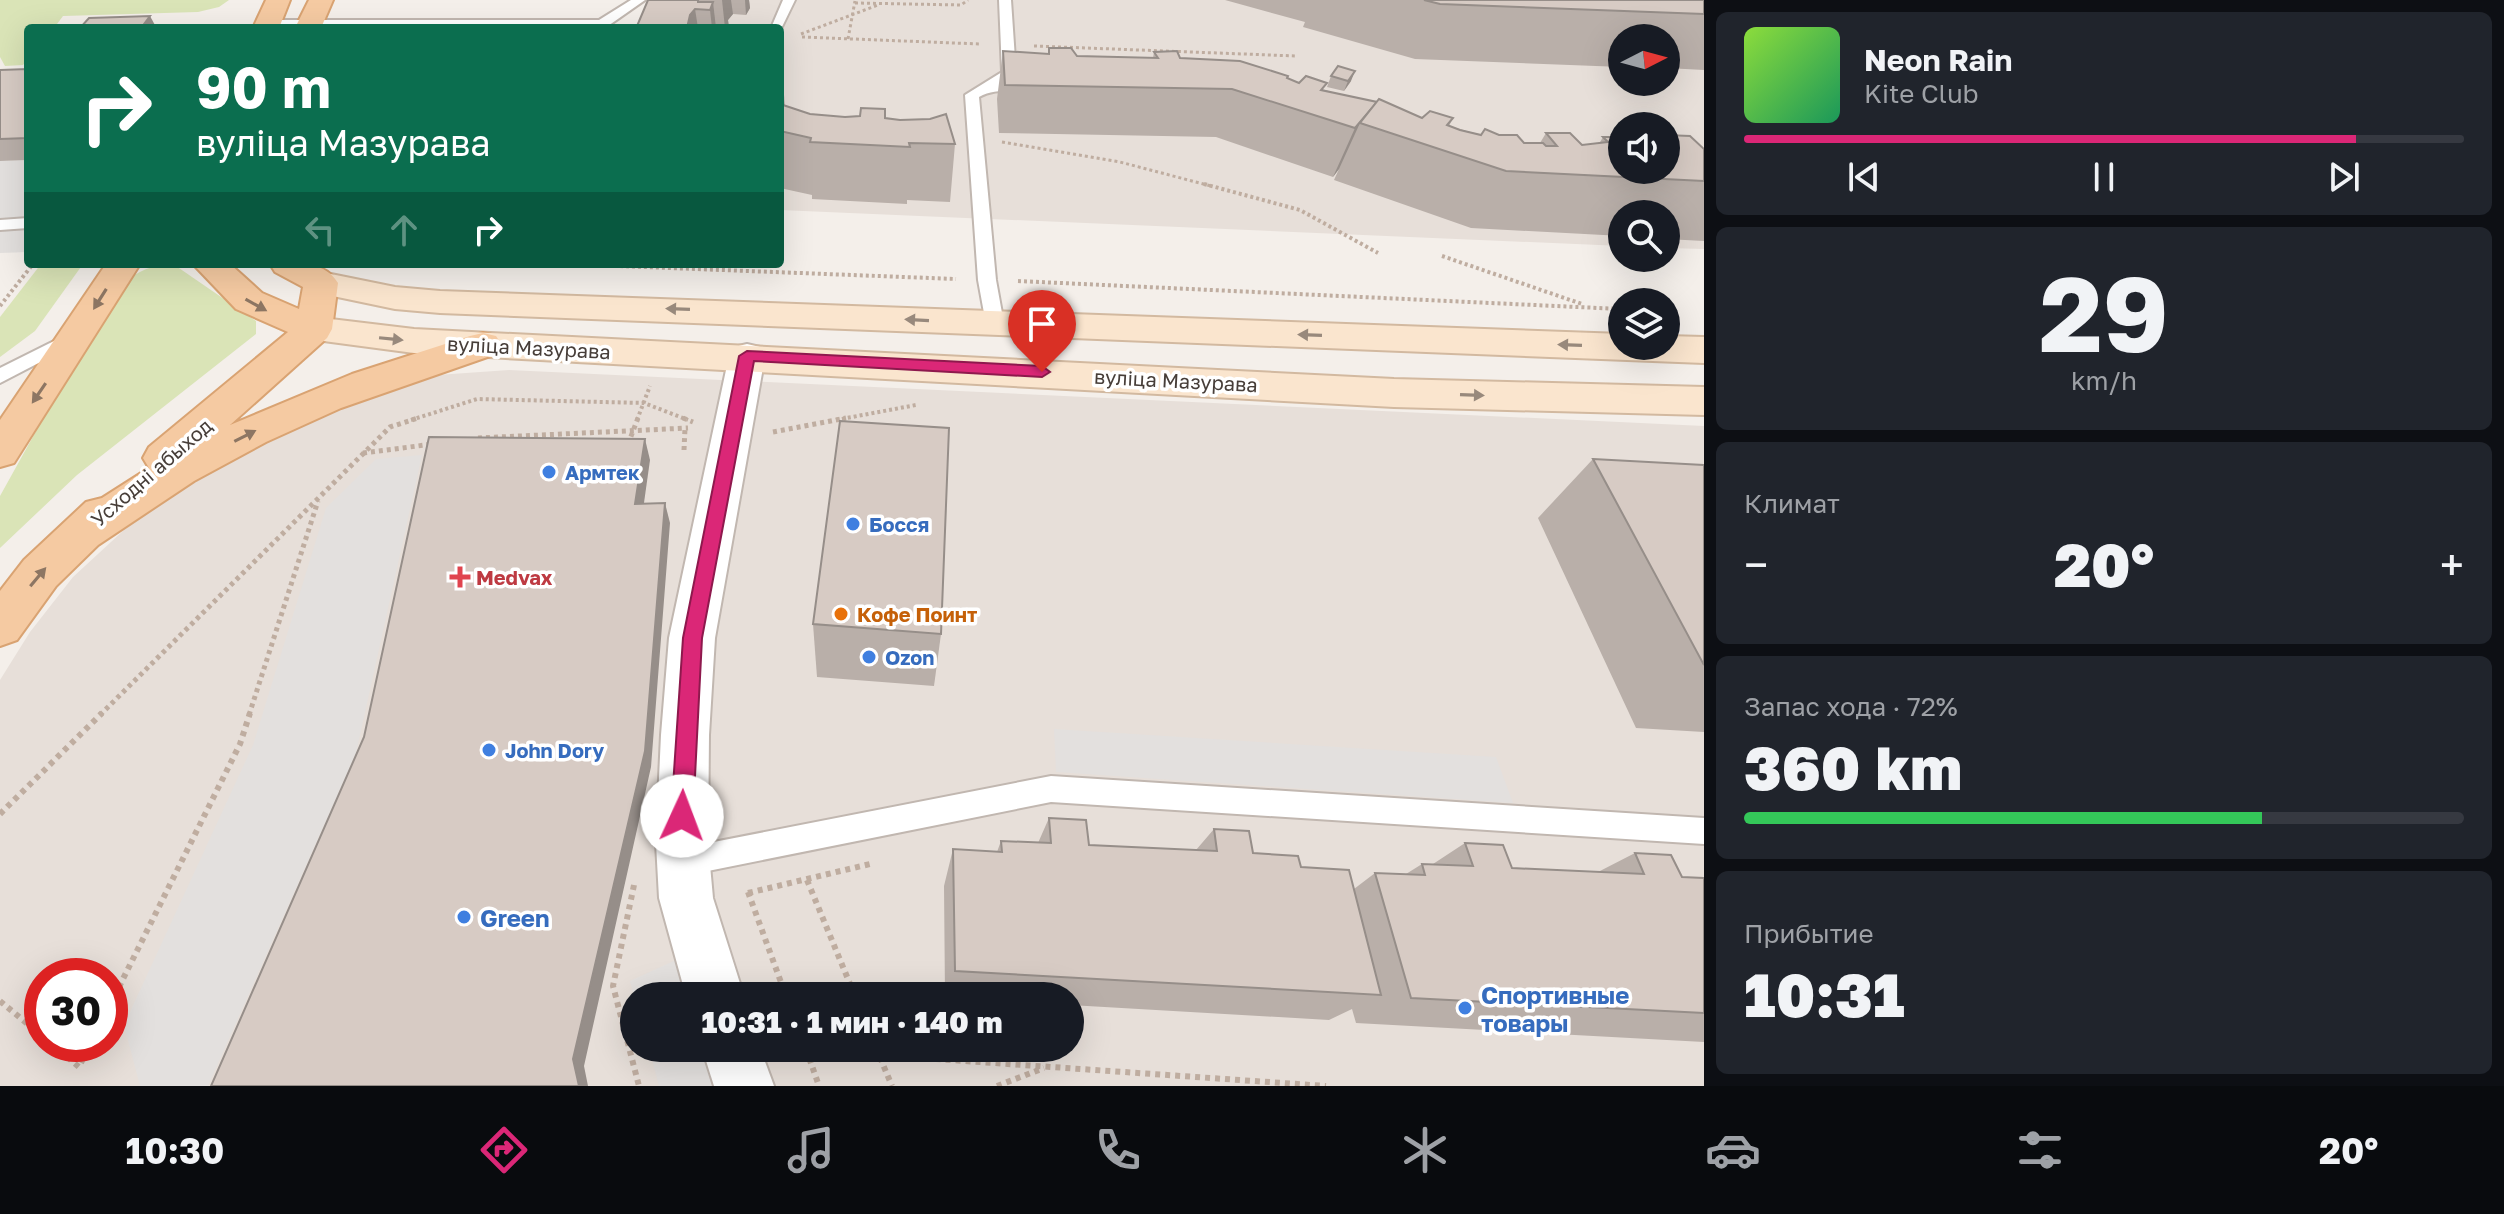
<!DOCTYPE html>
<html lang="ru">
<meta charset="utf-8">
<style>
body{margin:0;font-family:"Golos Text",sans-serif;background:#20242c;color:#f1f3f6;height:100vh;display:flex;flex-direction:column;font-size:30px;white-space:nowrap}
*{box-sizing:border-box;margin:0}
p{font-size:26px;color:#9ea1a6}
.icon{flex:none;width:44px;height:44px;fill:none;stroke:currentColor;stroke-width:2;stroke-linecap:round;stroke-linejoin:round}
.map{position:relative;flex:1;overflow:hidden}
.side{display:flex;flex-direction:column;gap:12px;padding:12px;background:#0d0f14;width:800px}
.side>*{flex:none}
.guide{position:absolute;left:24px;top:24px;width:760px;height:244px;border-radius:8px;box-shadow:0 8px 32px #0002;background:#0b6e4f;color:#fff;overflow:hidden}
.needle{width:52px;rotate:84deg}
.fabs{position:absolute;left:1608px;top:24px;display:grid;gap:16px}
.fabs a{display:grid;place-items:center;width:72px;height:72px;border-radius:50%;background:#171b24;box-shadow:0 8px 32px #0002;font-size:40px}
.speed{position:absolute;left:24px;top:958px;display:flex;gap:16px;font-size:40px;font-weight:700;text-align:center}
.speed>*{display:grid;place-content:center;width:104px;height:104px;border-radius:50%;background:#171b24;box-shadow:0 8px 32px #0002;line-height:1}
.speed .limit{border:12px solid #d22;background:#fff;color:#111}
.pin{position:absolute;display:grid;place-items:center;width:68px;height:68px;color:#fff;margin:-82px -34px;border-radius:50% 50% 50% 0;rotate:-45deg;box-shadow:0 0 8px #0007}
.pin .icon{rotate:45deg}
.me{position:absolute;width:88px;margin:-44px;rotate:2deg;stroke-linejoin:round;filter:drop-shadow(0 0 6px #0008)}
.turn{display:flex;align-items:center;gap:28px;height:168px;padding:0 40px;font-size:36px}
.turn .icon{width:104px;height:104px;stroke-width:2.5}
.turn b{display:block;font-size:56px;line-height:68px}
.lanes{display:flex;align-items:center;height:76px;padding:0 40px;background:#0003;justify-content:center;gap:40px;direction:ltr}
.lanes .off{opacity:.35}
.big{font-size:60px;font-weight:800;line-height:1.1}
.side .card{flex:1;display:flex;flex-direction:column;justify-content:center;gap:12px;min-width:0;padding:0 28px;border-radius:12px;background:#20242c}
.side .dial{align-items:center;gap:0}
.dial b{font-size:104px;line-height:1}
.song{display:flex;align-items:center;gap:24px}
.cover{width:96px;height:96px;border-radius:12px;background:linear-gradient(135deg,hsl(90 70% 55%),hsl(150 70% 35%))}
.played{height:8px;border-radius:4px;background:linear-gradient(90deg,#db2777 85%,#363941 85%)}
.keys{display:flex;justify-content:space-around;direction:ltr}
.heat{display:flex;justify-content:space-between;align-items:center;font-size:44px;direction:ltr}
.charge{height:12px;border-radius:6px;background:linear-gradient(90deg,#34c759 72%,#363941 0)}
.trip{position:absolute;left:620px;top:982px;width:464px;height:80px;border-radius:40px;background:#171b24;box-shadow:0 8px 32px #0002;font-weight:800;line-height:80px;text-align:center}
.tab-bar{display:flex;height:128px;justify-content:space-around;align-items:center;background:#090b0e;color:#9ea1a6}
.tab-bar .icon{width:56px;height:56px}
.tab-bar .selected{color:#db2777}
.tab-bar b{font-size:36px;color:#f1f3f6}
main{display:flex;flex:1;min-height:0}
.map>svg:first-child{display:block}
</style>
<main>
<div class="map">
<svg width="1704" height="1086" viewBox="0 0 1704 1086">
<rect width="100%" height="100%" fill="#f4efea"/>
<g fill="#e7dfd9" fill-rule="evenodd">
<path d="M674,0h1030v249l-38,-1v-34h-44v32l-842,-36v-182h-124zM1622,38h44v44h-44zM1622,126h44v44h-44z"/>
<path d="M509,370l1195,56v660h-1704v-406l30,-48 43,-55 51,-47 73,-54 77,-41 149,-59zM42,976h68v68h-68zM634,996h436v52h-436z"/>
</g>
<g fill="#dae4b7">
<polygon points="0,0 229,0 219,7 198,12 63,16 54,28 28,28 28,59 23,65 5,66 0,57"/>
<polygon points="41,264 83,264 35,331 0,357 0,317"/>
<path d="M176,266l80,55v13l-179,141 -77,73v-52l110,-198c18,-21 37,-36 66,-32z"/>
</g>
<g fill="#e3e0de">
<polygon points="28,160 28,252 0,253 0,161"/>
<polygon points="422,455 356,753 208,1086 140,1086 124,1025 253,745 326,508 376,459"/>
<polygon points="1054,729 1496,757 1513,803 1056,772"/>
<polygon points="678,959 689,996 634,996 630,981"/>
<polygon points="649,1048 705,1048 717,1086 659,1086"/>
</g>
<g fill="none" stroke-linecap="round" stroke-linejoin="round">
<defs>
<g id="service">
<polygon points="631,0 645,0 605,28 268,28 262,24 268,20 599,20"/>
<polygon points="783,0 795,0 780,31 780,28 771,28"/>
<path d="M999,0h12l5,74 -10,7 22,1 7,4c-15,10 -35,-1 -56,11l17,183 8,44 -9,6 -9,-6 -8,-44 -13,-185 37,-23z"/>
<polygon points="28,218 28,228 0,230 0,220"/>
<polygon points="70,333 79,339 77,343 0,383 0,368"/>
<polygon points="1051,776 1704,818 1704,844 1051,802 683,876 673,872 669,862 673,852 683,848"/>
</g>
<g id="minor">
<polygon points="747,344 760,347 765,356 715,638 709,735 708,843 713,898 744,996 686,996 659,898 656,843 661,735 669,638 729,356 734,347"/>
<polygon points="702,1048 760,1048 774,1086 714,1086"/>
</g>
<g id="secondary">
<polygon points="321,272 395,287 440,291 1622,334 1622,346 1666,346 1666,336 1704,337 1704,363 440,313 395,309 309,291 304,283 309,275"/>
<polygon points="314,317 414,329 1394,379 1704,387 1704,415 1394,407 414,353 301,338 296,329 301,320"/>
</g>
<g id="primary">
<polygon points="266,0 290,0 279,28 253,28"/>
<polygon points="309,0 333,0 321,28 295,28"/>
<polygon points="106,264 140,264 14,463 0,467 0,420"/>
<path d="M193,264h37l32,29 37,16 4,-22 -28,-15 -5,-8c25,0 53,-5 68,19l-6,46 -5,9 -97,87 122,-51 118,-38 13,-3 13,3 6,9 -6,9 -155,54 -75,34 -72,39 -96,64 -42,41 -39,54 -17,6v-55l24,-31 62,-58 16,-4 47,-30 -6,-10 6,-11 139,-115 -52,-23z"/>
</g>
</defs>
<use href="#service" stroke="#c1b7b0" stroke-width="4"/>
<use href="#minor" stroke="#c1b7b0" stroke-width="4"/>
<use href="#secondary" stroke="#d2b9a0" stroke-width="4"/>
<use href="#primary" stroke="#d9a372" stroke-width="4"/>
<g stroke="#bfada0" stroke-width="3" stroke-dasharray="3 3" stroke-linecap="butt">
<polyline points="855,3 961,5 968,0"/>
<polyline points="801,34 878,5"/>
<polyline points="802,37 980,44"/>
<polyline points="848,39 855,1"/>
<polyline points="1034,46 1296,56"/>
<polyline points="1002,142 1120,162 1211,186"/>
</g>
<g stroke="#bfada0" stroke-width="4" stroke-dasharray="3 3" stroke-linecap="butt">
<polyline points="1204,184 1300,210 1378,253"/>
<polyline points="1442,256 1582,304"/>
<polyline points="566,264 956,279"/>
<polyline points="1018,281 1620,309"/>
<polyline points="0,306 33,264"/>
<polyline points="411,420 477,399 644,403 688,420"/>
<polyline points="637,420 650,386"/>
<polyline points="836,420 916,405"/>
</g>
<g stroke="#bfada0" stroke-width="5" stroke-dasharray="4 4" stroke-linecap="butt">
<polyline points="683,418 693,422"/>
<polyline points="773,432 846,418"/>
<polyline points="478,438 688,428"/>
<polyline points="628,444 638,418"/>
<polyline points="684,450 685,428"/>
<polyline points="363,453 433,444"/>
<polyline points="100,715 390,427 418,418"/>
<polyline points="249,715 318,501"/>
</g>
<g stroke="#bfada0" stroke-width="6" stroke-dasharray="5 5" stroke-linecap="butt">
<polyline points="0,814 102,713"/>
<polyline points="807,880 855,996"/>
<polyline points="634,885 613,986 639,1086"/>
<polyline points="748,892 786,996"/>
<polyline points="748,893 870,864"/>
<polyline points="0,1001 42,1036"/>
<polyline points="110,1005 240,744 250,713"/>
<polyline points="52,1044 79,1067 90,1044"/>
<polyline points="876,1048 892,1086"/>
<polyline points="806,1049 819,1086"/>
<polyline points="806,1050 1326,1086"/>
<polyline points="997,1086 1044,1068"/>
</g>
<use href="#service" fill="#fff" fill-rule="evenodd"/>
<use href="#minor" fill="#fff" fill-rule="evenodd"/>
<use href="#secondary" fill="#fae5ce" fill-rule="evenodd"/>
<use href="#primary" fill="#f5caa2" fill-rule="evenodd"/>
</g>
<g fill="#b9afa9">
<polygon points="648,0 749,0 750,8 746,15 733,14 728,20 729,28 638,28"/>
<polygon points="1225,0 1704,0 1704,70 1666,68 1666,38 1622,38 1622,67 1415,59 1303,27 1305,22"/>
<polygon points="1049,48 1077,56 1153,58 1154,52 1180,58 1288,76 1287,79 1422,118 1453,118 1449,126 1481,135 1499,135 1524,143 1540,143 1546,133 1582,145 1599,144 1603,137 1666,170 1666,135 1704,149 1704,241 1666,239 1666,214 1622,214 1622,236 1471,228 1334,180 1339,169 1333,177 1216,137 999,133 997,99 1003,51 1048,54"/>
<polygon points="28,69 28,160 0,161 0,70"/>
<polygon points="1331,76 1351,81 1344,91 1327,87"/>
<polygon points="780,94 784,105 810,114 845,117 885,118 955,144 950,202 907,200 907,204 812,199 812,195 780,188"/>
<polygon points="1593,459 1704,465 1704,732 1636,728 1538,518"/>
<polygon points="813,624 941,634 934,686 817,677"/>
<polygon points="1049,818 1089,845 1196,850 1214,829 1253,853 1301,867 1354,889 1375,873 1406,874 1422,864 1433,864 1465,843 1512,868 1598,872 1635,853 1682,877 1704,878 1704,1042 1356,1023 1352,1009 1329,1020 1070,1005 1070,996 945,996 944,886 953,849 997,852 1001,841 1038,843"/>
</g>
<g fill="#968e89">
<polygon points="722,0 731,0 733,14 728,20 729,28 725,28"/>
<polygon points="745,0 749,0 750,8 746,15"/>
<polygon points="713,2 716,28 712,28 710,10"/>
<polygon points="695,9 698,28 687,28 690,15"/>
<polygon points="150,16 156,27 155,28 141,28"/>
<polygon points="1355,71 1351,81 1344,91 1348,81"/>
<polygon points="784,95 786,133 780,131 780,98"/>
<polygon points="1377,102 1360,123 1339,169 1333,177 1355,128"/>
<polygon points="645,439 650,460 641,524 635,504"/>
<polygon points="665,503 670,523 651,767 584,1066 588,1086 579,1086 573,1059"/>
</g>
<g fill="#d7cbc4" stroke="#968e89" stroke-width="2">
<polygon points="648,0 698,0 698,2 713,2 710,10 695,9 690,15 687,28 648,28 649,26 637,26"/>
<polygon points="1424,0 1704,0 1704,14 1440,4"/>
<polygon points="150,16 141,28 80,28 89,18"/>
<polygon points="1049,48 1071,48 1077,56 1158,58 1154,52 1177,51 1180,58 1240,61 1288,76 1287,78 1299,83 1306,76 1327,83 1321,90 1377,102 1355,128 1232,89 1005,85 1003,51 1049,54"/>
<polygon points="1338,66 1355,71 1348,81 1331,76"/>
<polygon points="28,69 28,138 0,139 0,70"/>
<polygon points="1379,99 1422,118 1430,111 1453,118 1447,125 1460,130 1481,135 1485,129 1499,135 1517,135 1524,143 1543,143 1546,146 1557,146 1546,133 1570,133 1582,145 1608,142 1603,137 1622,137 1622,170 1666,170 1666,146 1677,148 1666,135 1690,136 1704,149 1704,181 1506,171 1360,123"/>
<polygon points="780,104 810,114 845,117 860,116 861,108 885,109 885,118 900,120 930,119 946,114 955,144 909,143 910,147 810,142 811,138 780,131"/>
<polygon points="840,421 949,428 941,634 813,624"/>
<polygon points="429,437 645,439 635,504 665,503 645,751 573,1059 579,1086 211,1086 364,737"/>
<polygon points="1593,459 1704,465 1704,665"/>
<polygon points="1049,818 1086,820 1089,845 1217,851 1214,829 1249,831 1253,853 1298,856 1301,867 1349,870 1381,995 955,971 953,849 1002,852 1001,841 1051,843"/>
<polygon points="1465,843 1503,845 1512,868 1644,874 1635,853 1671,855 1682,877 1704,878 1704,1013 1411,998 1375,873 1425,875 1422,864 1473,866"/>
</g>
<defs><path id="oneway-solid" d="M-6-.8H1V-3.2L6.5 0L1 3.2V.8H-6Z" transform="scale(2)"/></defs>
<g fill="#8d7663">
<use href="#oneway-solid" transform="translate(100 299) rotate(122)"/>
<use href="#oneway-solid" transform="translate(256 305) rotate(29)"/>
<use href="#oneway-solid" transform="translate(39 393) rotate(124)"/>
<use href="#oneway-solid" transform="translate(245 436) rotate(-27)"/>
<use href="#oneway-solid" transform="translate(38 577) rotate(-50)"/>
</g>
<g fill="#98897c">
<use href="#oneway-solid" transform="translate(678 309) rotate(-178)"/>
<use href="#oneway-solid" transform="translate(917 320) rotate(-177)"/>
<use href="#oneway-solid" transform="translate(1310 335) rotate(-178)"/>
<use href="#oneway-solid" transform="translate(391 339) rotate(6)"/>
<use href="#oneway-solid" transform="translate(1570 345) rotate(-178)"/>
<use href="#oneway-solid" transform="translate(1472 395) rotate(2)"/>
</g>
<polygon fill="#db2777" stroke="#8e194d" stroke-width="2" points="747,351 1042,366 1050,372 1042,377 754,361 702,638 693,816 690,824 682,827 675,824 671,816 683,638 739,356"/>
<g fill="#3f7fe0" stroke="#fff" stroke-width="3">
<circle cx="549" cy="472" r="8"/>
<circle cx="853" cy="524" r="8"/>
<circle cx="869" cy="657" r="8"/>
<circle cx="489" cy="750" r="8"/>
<circle cx="464" cy="917" r="8"/>
<circle cx="1465" cy="1008" r="8"/>
</g>
<path fill="#e0444e" stroke="#fff" stroke-width="3" d="M456 565h8v8h8v8h-8v8h-8v-8h-8v-8h8z"/>
<circle fill="#e8710a" stroke="#fff" stroke-width="3" cx="841" cy="614" r="8"/>
<g text-anchor="middle" dominant-baseline="central" stroke-width="7" stroke-linejoin="round" paint-order="stroke">
<g font-size="20" fill="#473e39" stroke="#fff">
<text transform="translate(529 347) rotate(3)">вуліца Мазурава</text>
<text transform="translate(1176 380) rotate(3)">вуліца Мазурава</text>
<text transform="translate(151 472) rotate(-41)">Усходні абыход</text>
</g>
<g font-size="20" font-weight="bold" fill="#366cbe" stroke="#fff" text-anchor="start">
<text x="565" y="472">Армтек</text>
<text x="869" y="524">Босся</text>
<text x="885" y="657">Ozon</text>
<text x="505" y="750">John Dory</text>
</g>
<g font-size="20" font-weight="bold" fill="#be3a42" stroke="#fff" text-anchor="start">
<text x="476" y="577">Medvax</text>
</g>
<g font-size="20" font-weight="bold" fill="#c56008" stroke="#fff" text-anchor="start">
<text x="857" y="614">Кофе Поинт</text>
</g>
<g font-size="24" font-weight="bold" fill="#366cbe" stroke="#fff" text-anchor="start">
<text x="480" y="917">Green</text>
<text x="1481" y="994">Спортивные<tspan x="1481" dy="28">товары</tspan></text>
</g>
</g>
</svg>
<div class="fabs">
<a><svg class="needle" viewBox="-14 -14 28 28"><path d="M0-13l5 13h-10z" fill="#e53935"/><path d="M0 13l5-13h-10z" fill="#9ea1a6"/></svg></a>
<a><svg class="icon" aria-label="sound" viewBox="0 0 24 24"><path d="M4 9h4l5-4v14l-5-4H4zM17 9q2 3 0 6"/></svg></a>
<a><svg class="icon" aria-label="search" viewBox="0 0 24 24"><circle cx="10" cy="10" r="6"/><path d="M15 15l6 6"/></svg></a>
<a><svg class="icon" aria-label="layers" viewBox="0 0 24 24"><path d="M12 4l9 5-9 5-9-5zM3 14l9 5 9-5"/></svg></a>
</div>
<div class="speed"><div class="limit">30</div></div>
<div class="pin" style="left:1042px;top:372px;background:#d93025"><svg class="icon" aria-label="arrive" viewBox="0 0 24 24"><path d="M6 21V4h12l-3 4 3 4H6"/></svg></div>
<svg class="me" style="left:682px;top:816px" viewBox="-20 -20 40 40"><circle r="19" fill="#fff"/><path d="M0-13L10 11 0 6-10 11z" fill="#db2777"/></svg>
<div class="trip">10:31 · 1 мин · 140 m</div>
<div class="guide">
<div class="turn"><svg class="icon" aria-label="right" viewBox="0 0 24 24"><path d="M7 20v-9h11M14 6l5 5-5 5"/></svg><div><b>90 m</b>вуліца Мазурава</div></div>
<div class="lanes"><svg class="icon off" aria-label="left" viewBox="0 0 24 24"><path d="M17 20v-9H6M10 6l-5 5 5 5"/></svg><svg class="icon off" aria-label="ahead" viewBox="0 0 24 24"><path d="M12 20V5M6 11l6-6 6 6"/></svg><svg class="icon" aria-label="right" viewBox="0 0 24 24"><path d="M7 20v-9h11M14 6l5 5-5 5"/></svg></div>
</div>
</div>
<section class="side">
<div class="card">
<div class="song"><i class="cover"></i><div><b>Neon Rain</b><p>Kite Club</p></div></div>
<div class="played"></div>
<div class="keys"><svg class="icon" aria-label="previous" viewBox="0 0 24 24"><path d="M18 5L8 12l10 7zM5 5v14"/></svg><svg class="icon" aria-label="pause" viewBox="0 0 24 24"><path d="M8 5v14M16 5v14"/></svg><svg class="icon" aria-label="next" viewBox="0 0 24 24"><path d="M6 5l10 7-10 7zM19 5v14"/></svg></div>
</div>
<div class="card dial"><b>29</b><p>km/h</p></div>
<div class="card"><p>Климат</p>
<div class="heat"><a>−</a><b class="big">20°</b><a>+</a></div>
</div>
<div class="card"><p>Запас хода · 72%</p><b class="big">360 km</b><div class="charge"></div></div>
<div class="card"><p>Прибытие</p><b class="big">10:31</b></div>
</section>
</main>
<nav class="tab-bar">
<b>10:30</b>
<svg class="icon selected" aria-label="directions" viewBox="0 0 24 24"><path d="M12 3l9 9-9 9-9-9zM9 14v-3h6M13 9l2 2-2 2"/></svg>
<svg class="icon" aria-label="music" viewBox="0 0 24 24"><path d="M9 18V5l10-2v13"/><circle cx="6" cy="18" r="3"/><circle cx="16" cy="16" r="3"/></svg>
<svg class="icon" aria-label="phone" viewBox="0 0 24 24"><path d="M5 4h4l2 5-3 2q2 4 5 5l2-3 5 2v4C11 20 4 13 5 4z"/></svg>
<svg class="icon" aria-label="climate" viewBox="0 0 24 24"><path d="M12 3v18M4 7l16 10M4 17L20 7"/></svg>
<svg class="icon" aria-label="car" viewBox="0 0 24 24"><path d="M5 17H2v-5l4-1 3-4h7l3 4 3 1v5h-3M9 17h6M6 11h13"/><circle cx="7" cy="17" r="2"/><circle cx="17" cy="17" r="2"/></svg>
<svg class="icon" aria-label="filters" viewBox="0 0 24 24"><path d="M4 7h16M4 17h16"/><circle cx="9" cy="7" r="2"/><circle cx="15" cy="17" r="2"/></svg>
<b>20°</b>
</nav>
